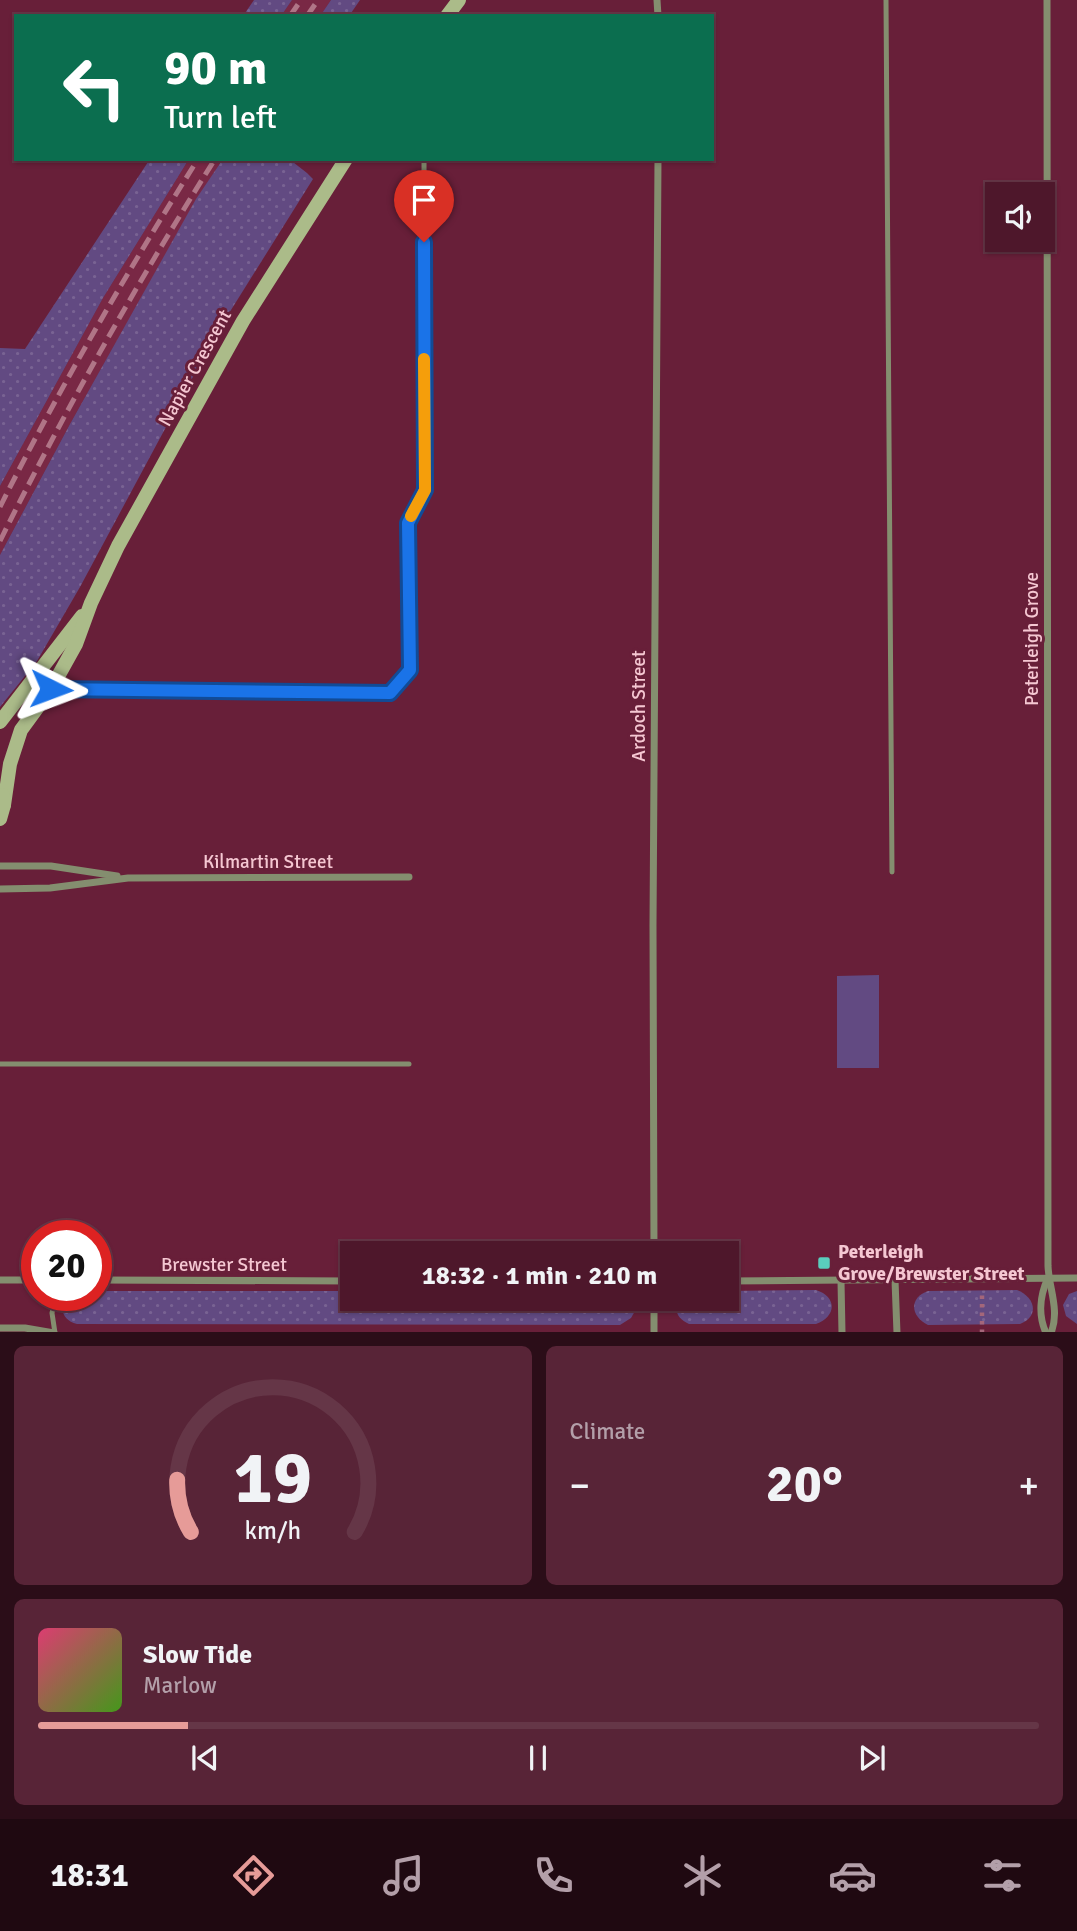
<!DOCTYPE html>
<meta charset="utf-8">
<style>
body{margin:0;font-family:Signika,sans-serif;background:#582437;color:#f1f3f6;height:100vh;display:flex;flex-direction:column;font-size:26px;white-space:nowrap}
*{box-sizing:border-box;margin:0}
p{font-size:23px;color:#b39fa9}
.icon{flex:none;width:38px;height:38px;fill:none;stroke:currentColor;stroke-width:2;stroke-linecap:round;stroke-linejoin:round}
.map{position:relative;height:1332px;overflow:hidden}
.panel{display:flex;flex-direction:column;gap:14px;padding:14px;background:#2b0d18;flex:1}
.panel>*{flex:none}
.top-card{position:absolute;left:14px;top:14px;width:700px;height:147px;border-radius:0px;box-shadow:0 2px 5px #0004,0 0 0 2px #653647;background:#0b6e4f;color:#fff;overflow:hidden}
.buttons{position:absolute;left:985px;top:182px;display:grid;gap:14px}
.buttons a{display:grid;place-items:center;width:70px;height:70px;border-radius:0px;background:#4e172b;box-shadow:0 2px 5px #0004,0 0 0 2px #653647;font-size:35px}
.speed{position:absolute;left:21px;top:1220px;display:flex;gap:14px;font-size:35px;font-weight:700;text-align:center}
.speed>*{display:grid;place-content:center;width:91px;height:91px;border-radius:50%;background:#4e172b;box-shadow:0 2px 5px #0004,0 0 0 2px #653647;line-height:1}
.speed .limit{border:10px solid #d22;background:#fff;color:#111}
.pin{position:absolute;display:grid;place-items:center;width:60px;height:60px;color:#fff;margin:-72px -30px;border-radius:50% 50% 50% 0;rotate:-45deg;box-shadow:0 0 7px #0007}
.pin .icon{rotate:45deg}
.me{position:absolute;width:77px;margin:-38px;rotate:93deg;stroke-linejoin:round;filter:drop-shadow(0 0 5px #0008)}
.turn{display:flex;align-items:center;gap:24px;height:147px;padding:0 35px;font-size:32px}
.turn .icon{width:91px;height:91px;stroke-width:2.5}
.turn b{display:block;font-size:49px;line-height:60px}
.big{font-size:52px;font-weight:700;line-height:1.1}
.panel .tile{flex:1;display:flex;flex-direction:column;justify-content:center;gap:10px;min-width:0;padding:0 24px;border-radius:10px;background:#582437}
.panel .dial{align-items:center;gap:0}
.dial svg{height:182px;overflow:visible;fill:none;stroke:#653647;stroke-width:7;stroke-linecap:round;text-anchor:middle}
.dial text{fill:#f1f3f6;stroke:none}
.song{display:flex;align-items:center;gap:21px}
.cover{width:84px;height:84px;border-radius:10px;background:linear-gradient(135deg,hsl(340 70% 55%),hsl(100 70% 35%))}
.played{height:7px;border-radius:4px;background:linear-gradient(90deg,#e69b98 15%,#653647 15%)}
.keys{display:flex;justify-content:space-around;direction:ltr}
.heat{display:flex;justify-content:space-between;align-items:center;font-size:38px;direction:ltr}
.panel .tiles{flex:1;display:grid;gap:14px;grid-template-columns:1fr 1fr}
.tile:last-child{grid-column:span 2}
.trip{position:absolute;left:340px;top:1241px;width:399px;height:70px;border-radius:0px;background:#4e172b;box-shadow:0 2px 5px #0004,0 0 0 2px #653647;font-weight:700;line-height:70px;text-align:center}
.menu{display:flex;height:112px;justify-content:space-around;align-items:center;background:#1f0911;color:#b39fa9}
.menu .icon{width:49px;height:49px}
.menu .on{color:#e69b98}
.menu b{font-size:32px;color:#f1f3f6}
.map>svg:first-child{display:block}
</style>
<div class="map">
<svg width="1077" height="1333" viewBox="0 0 1077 1333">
<defs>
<pattern id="grass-dots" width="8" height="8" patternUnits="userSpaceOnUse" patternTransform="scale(1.75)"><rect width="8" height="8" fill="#624a82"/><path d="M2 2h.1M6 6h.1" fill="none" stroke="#796393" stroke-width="1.8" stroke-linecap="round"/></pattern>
</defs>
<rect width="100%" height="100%" fill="#681f39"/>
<g fill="#792845">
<polygon points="292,0 331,0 320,16 281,16"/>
<polygon points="189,159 223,159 196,200 70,424 0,555 0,486 103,298"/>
</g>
<g fill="url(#grass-dots)">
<polygon points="254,0 292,0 281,16 243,16"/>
<polygon points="331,0 360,0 349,16 320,16"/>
<polygon points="150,159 189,159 103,298 0,486 0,348 25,349"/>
<polygon points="223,159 289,159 307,173 313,179 216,334 80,587 37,661 0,707 0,555 70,424 196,199"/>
<path d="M816,1290c22,7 20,27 0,34h-127c-11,-5 -16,-13 -10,-25l47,-1v-7z"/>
<path d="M1017,1290c18,7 23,26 3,34l-92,1c-17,-8 -20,-27 0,-34z"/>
<path d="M96,1291h256v7h279l4,13 -4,7 -11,7 -543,-1c-15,-4 -19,-16 -8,-29h27z"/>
<polygon points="1077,1291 1077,1324 1066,1316 1063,1305 1069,1294"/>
</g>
<polygon fill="#624a82" points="879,975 879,1068 837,1068 837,976"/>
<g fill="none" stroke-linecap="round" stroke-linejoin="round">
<polyline stroke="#a4667a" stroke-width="4.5" stroke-dasharray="3.5 5" stroke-linecap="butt" points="982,1333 982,1294"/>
<g stroke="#848e6f" stroke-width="5">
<polyline points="886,0 892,872"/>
<polyline points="54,689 390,693 410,670 408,523 425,490 424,159"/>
<polyline points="0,1064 409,1064"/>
<polyline points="55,1333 52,1313 56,1295"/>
</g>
<g stroke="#848e6f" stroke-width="7">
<polyline points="657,0 658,16"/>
<path d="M1047,0l1,1266c1,23 12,44 3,67"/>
<polyline points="0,866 51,866 117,876"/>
<polyline points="0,889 50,888 128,878 409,877"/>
<polyline points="654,1253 653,926 658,159"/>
<polyline points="0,1280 37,1280"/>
<polyline points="96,1280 352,1281"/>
<polyline points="895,1280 897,1333"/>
<polyline points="726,1281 1077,1278"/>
<polyline points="841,1281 842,1333"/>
<polyline points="0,1328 25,1328 54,1333"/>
<polyline points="654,1333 654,1298"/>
<path d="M1046,1333c-8,-18 -6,-38 2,-55"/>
</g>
<g stroke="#abbb89" stroke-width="14">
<polyline points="447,16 459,0"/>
<polyline points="0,722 82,616"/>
<polyline points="4,805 10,764 21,730 51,689 76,644 91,603 118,546 243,321 346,159"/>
<polyline points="0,819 4,805 3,795"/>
</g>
<g stroke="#b07587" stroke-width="5" stroke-dasharray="14 7" stroke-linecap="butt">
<polyline points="290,16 301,0"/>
<polyline points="307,16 318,0"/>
<path d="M0,507c60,-120 127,-235 198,-348"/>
<path d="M0,541c65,-131 137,-258 215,-382"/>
</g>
</g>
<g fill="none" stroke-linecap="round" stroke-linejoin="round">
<defs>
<polyline id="route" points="51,689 390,693 410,670 408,523 425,490 424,242"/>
</defs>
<use href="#route" stroke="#114b97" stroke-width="18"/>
<use href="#route" stroke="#1a73e8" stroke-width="12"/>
<polyline stroke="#f59e0b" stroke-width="12" points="411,516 425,490 424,359"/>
</g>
<rect fill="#5acebd" stroke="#681f39" stroke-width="2.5" x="817" y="1256" width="14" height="14" rx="3.5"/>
<g text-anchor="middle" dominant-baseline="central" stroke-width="6" stroke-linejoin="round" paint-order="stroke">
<g font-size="19" fill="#f5c7d2" stroke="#681f39">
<text transform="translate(195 368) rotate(-61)">Napier Crescent</text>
<text transform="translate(1032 639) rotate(-90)">Peterleigh Grove</text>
<text transform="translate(639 706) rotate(-90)">Ardoch Street</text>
<text x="268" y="862">Kilmartin Street</text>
<text x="224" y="1265">Brewster Street</text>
</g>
<g font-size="19" font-weight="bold" fill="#f5c7d2" stroke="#681f39" text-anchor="start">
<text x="838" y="1252">Peterleigh<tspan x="838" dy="22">Grove/Brewster Street</tspan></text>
</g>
</g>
</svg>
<div class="buttons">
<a><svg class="icon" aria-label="sound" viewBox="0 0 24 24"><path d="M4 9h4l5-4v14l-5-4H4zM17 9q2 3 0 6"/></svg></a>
</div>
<div class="speed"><div class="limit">20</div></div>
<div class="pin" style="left:424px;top:242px;background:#d93025"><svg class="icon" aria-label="arrive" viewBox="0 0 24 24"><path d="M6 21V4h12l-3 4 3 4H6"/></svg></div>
<svg class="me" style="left:51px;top:689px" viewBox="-20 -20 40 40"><path d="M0-17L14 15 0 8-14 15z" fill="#1a73e8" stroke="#fff" stroke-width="4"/></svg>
<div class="trip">18:32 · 1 min · 210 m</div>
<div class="top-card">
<div class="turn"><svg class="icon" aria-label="left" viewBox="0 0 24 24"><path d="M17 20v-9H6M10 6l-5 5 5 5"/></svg><div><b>90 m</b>Turn left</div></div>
</div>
</div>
<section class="panel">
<div class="tiles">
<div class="tile dial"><svg viewBox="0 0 100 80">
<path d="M14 69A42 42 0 1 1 86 69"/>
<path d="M14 69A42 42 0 0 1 8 46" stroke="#e69b98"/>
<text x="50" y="56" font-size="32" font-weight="700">19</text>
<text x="50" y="72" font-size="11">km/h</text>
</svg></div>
<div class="tile"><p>Climate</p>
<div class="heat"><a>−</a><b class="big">20°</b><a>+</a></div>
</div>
<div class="tile">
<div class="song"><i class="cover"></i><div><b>Slow Tide</b><p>Marlow</p></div></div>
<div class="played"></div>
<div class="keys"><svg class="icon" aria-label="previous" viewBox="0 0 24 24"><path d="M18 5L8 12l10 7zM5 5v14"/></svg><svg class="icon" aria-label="pause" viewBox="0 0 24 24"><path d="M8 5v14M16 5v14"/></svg><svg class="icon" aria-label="next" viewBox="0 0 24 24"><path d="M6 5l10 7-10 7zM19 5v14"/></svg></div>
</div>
</div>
</section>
<nav class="menu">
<b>18:31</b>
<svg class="icon on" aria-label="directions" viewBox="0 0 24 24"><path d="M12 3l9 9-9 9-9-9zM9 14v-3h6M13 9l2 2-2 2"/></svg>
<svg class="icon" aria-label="music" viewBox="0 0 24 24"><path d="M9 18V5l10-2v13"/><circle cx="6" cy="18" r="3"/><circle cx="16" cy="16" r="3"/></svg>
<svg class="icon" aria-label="phone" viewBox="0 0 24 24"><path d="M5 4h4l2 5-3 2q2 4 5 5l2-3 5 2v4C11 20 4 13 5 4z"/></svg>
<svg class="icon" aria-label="climate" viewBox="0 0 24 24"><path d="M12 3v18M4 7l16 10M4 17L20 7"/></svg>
<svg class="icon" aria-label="car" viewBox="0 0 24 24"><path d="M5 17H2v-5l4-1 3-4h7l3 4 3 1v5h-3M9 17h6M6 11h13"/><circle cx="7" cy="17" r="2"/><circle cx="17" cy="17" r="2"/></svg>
<svg class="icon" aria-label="filters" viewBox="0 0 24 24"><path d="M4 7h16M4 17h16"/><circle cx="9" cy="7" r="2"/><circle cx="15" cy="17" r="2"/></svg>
</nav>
